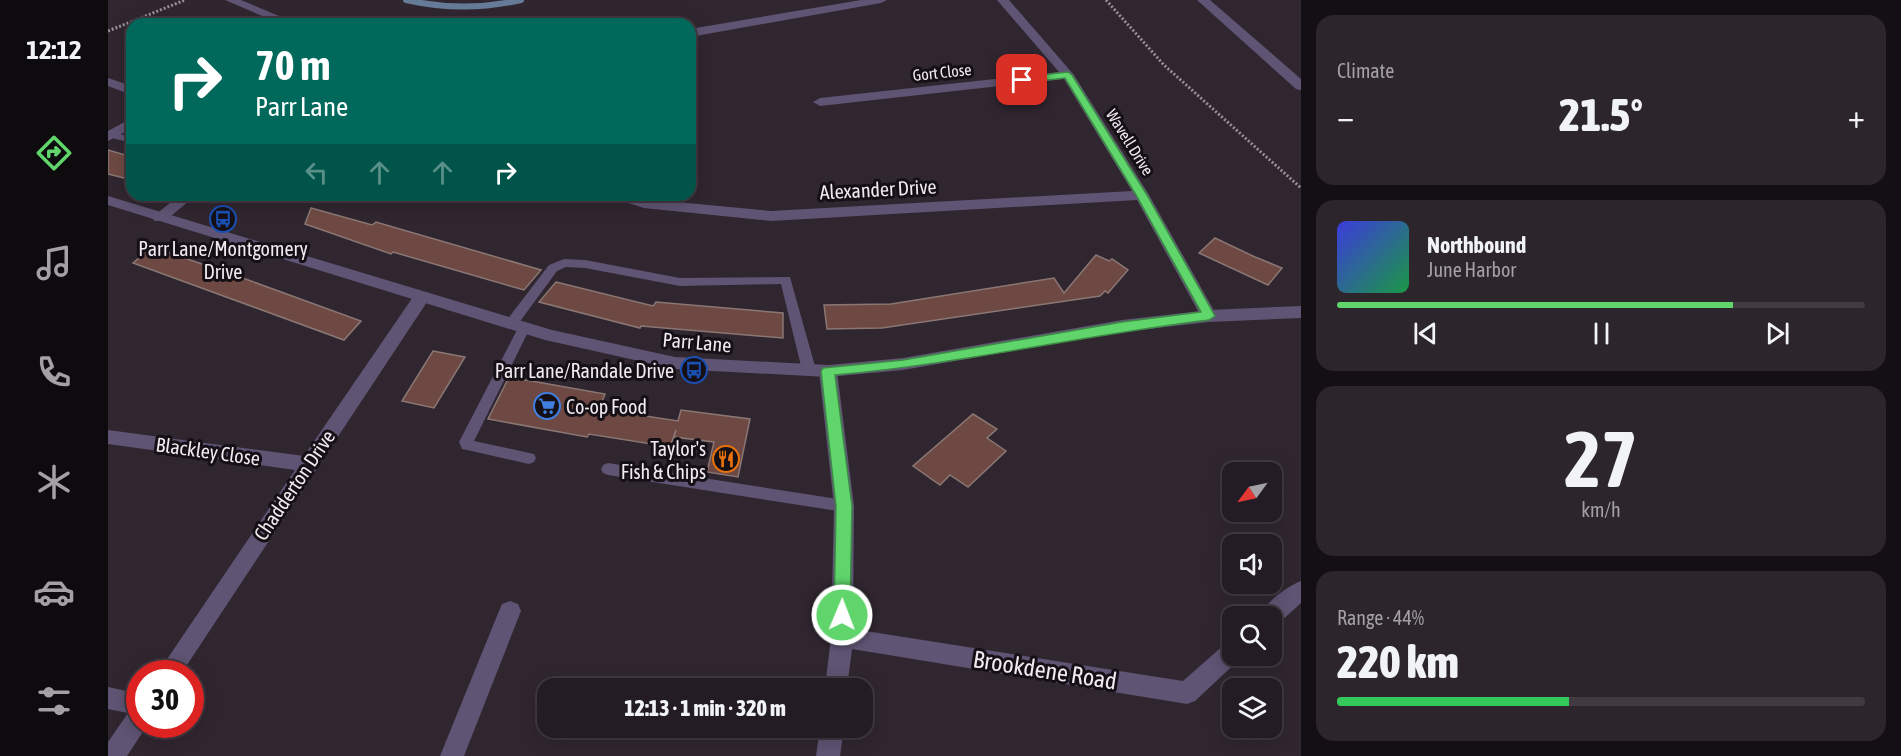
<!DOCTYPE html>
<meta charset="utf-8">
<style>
body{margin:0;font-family:"Asap Condensed",sans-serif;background:#2c252c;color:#f1f3f6;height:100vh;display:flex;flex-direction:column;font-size:22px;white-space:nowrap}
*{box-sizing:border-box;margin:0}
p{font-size:20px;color:#a3a1a6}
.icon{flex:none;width:33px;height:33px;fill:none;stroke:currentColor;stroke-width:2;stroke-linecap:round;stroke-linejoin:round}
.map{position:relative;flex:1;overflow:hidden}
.side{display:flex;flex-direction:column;gap:15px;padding:15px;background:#140f14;width:600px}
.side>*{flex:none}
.top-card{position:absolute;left:18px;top:18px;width:570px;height:183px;border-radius:18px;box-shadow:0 3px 15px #0003,0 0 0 2px #413a41;background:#00695c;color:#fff;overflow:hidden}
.needle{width:39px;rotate:237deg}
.tools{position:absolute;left:1114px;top:462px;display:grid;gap:12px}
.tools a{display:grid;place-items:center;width:60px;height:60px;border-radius:12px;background:#241c24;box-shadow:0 3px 15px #0003,0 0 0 2px #413a41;font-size:30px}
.speed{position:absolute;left:18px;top:660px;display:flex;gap:12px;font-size:30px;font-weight:700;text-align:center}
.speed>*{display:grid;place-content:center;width:78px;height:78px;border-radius:50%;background:#241c24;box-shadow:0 3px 15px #0003,0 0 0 2px #413a41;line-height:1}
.speed .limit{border:9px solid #d22;background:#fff;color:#111}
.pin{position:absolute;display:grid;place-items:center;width:51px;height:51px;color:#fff;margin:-26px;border-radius:12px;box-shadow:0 3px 9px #0006}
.me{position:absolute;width:66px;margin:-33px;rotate:1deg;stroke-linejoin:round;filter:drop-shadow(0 0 4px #0008)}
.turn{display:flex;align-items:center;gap:21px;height:126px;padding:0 30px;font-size:27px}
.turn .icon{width:78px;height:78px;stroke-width:2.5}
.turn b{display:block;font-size:42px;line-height:51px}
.lanes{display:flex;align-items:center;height:57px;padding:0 30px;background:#0003;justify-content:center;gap:30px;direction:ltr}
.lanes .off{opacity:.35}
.big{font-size:45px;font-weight:800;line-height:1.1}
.side .widget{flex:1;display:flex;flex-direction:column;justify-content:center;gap:9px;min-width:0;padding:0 21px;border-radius:18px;background:#2c252c}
.side .dial{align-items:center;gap:0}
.dial b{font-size:78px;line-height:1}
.song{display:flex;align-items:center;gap:18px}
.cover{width:72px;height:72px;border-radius:9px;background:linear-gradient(135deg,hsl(240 70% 55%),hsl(140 70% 35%))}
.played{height:6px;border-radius:3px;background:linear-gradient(90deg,#5fd56b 75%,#413a41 75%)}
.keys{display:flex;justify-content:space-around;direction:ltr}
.heat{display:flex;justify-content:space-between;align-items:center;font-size:33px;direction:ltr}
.charge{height:9px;border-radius:4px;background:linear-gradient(90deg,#34c759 44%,#413a41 0)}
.trip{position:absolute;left:429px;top:678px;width:336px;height:60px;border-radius:18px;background:#241c24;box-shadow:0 3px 15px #0003,0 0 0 2px #413a41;font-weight:800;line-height:60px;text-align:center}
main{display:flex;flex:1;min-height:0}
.tab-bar{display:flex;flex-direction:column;width:108px;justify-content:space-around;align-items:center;background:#0e0b0e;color:#a3a1a6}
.tab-bar .icon{width:42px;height:42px}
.tab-bar .current{color:#5fd56b}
.tab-bar b{font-size:27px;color:#f1f3f6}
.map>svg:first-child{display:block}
</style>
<main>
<nav class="tab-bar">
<b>12:12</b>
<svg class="icon current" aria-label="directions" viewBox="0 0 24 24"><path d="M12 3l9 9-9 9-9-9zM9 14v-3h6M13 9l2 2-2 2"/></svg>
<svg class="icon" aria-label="music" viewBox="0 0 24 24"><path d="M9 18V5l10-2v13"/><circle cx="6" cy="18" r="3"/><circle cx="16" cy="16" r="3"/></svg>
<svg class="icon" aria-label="phone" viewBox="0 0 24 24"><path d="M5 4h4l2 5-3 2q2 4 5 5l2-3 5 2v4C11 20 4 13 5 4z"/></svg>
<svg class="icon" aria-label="climate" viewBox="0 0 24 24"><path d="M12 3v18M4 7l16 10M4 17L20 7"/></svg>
<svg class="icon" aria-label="car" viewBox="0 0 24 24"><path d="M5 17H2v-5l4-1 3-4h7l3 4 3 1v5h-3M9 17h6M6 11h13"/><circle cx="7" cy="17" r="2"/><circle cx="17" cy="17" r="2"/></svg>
<svg class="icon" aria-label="filters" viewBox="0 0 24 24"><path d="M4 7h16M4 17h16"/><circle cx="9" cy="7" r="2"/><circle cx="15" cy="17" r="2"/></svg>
</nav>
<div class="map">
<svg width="1193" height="756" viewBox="0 0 1193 756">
<rect width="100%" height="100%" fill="#302630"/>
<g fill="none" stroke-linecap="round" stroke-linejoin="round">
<path stroke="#657b98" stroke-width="6" d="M298,0c40,9 76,9 115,0"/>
</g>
<g fill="#6e4943" stroke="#8a7774" stroke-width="1.5">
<polygon points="0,150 24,157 24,180 0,174"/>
<polygon points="203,208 264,225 268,222 433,270 416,290 285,252 283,254 197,224"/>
<polygon points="1107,238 1147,257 1174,268 1160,285 1091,253"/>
<polygon points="44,247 132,277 253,321 236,340 25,263"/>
<polygon points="988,255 1001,261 1004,259 1020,270 1000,293 997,291 992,296 774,328 719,329 716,305 783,304 946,278 956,293"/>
<polygon points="448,282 545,306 548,302 675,313 675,338 533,326 532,328 431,302"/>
<polygon points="325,351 357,357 326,408 294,401"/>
<polygon points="401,377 497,394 491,409 570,421 573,410 642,419 630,477 599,472 606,442 566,437 568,430 562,447 481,434 479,437 380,419"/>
<polygon points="865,414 889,429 879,438 898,451 860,487 842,475 832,485 805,466"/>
</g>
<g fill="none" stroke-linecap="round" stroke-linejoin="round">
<g stroke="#988f98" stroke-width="3" stroke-dasharray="2 2" stroke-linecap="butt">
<polyline points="998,0 1056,65 1193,188"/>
<polyline points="0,31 77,0"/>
</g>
<g fill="#5f5473" fill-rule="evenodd">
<polygon points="4,132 24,137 24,143 0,137 0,133"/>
<polygon points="456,259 477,260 572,278 682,277 708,370 701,375 694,370 673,284 572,286 477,268 458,267 449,271 408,327 398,327 397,324 398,321 441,265"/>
<polygon points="416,324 422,328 366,441 426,454 428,458 426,462 421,464 359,450 354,449 351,442 410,328"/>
<polygon points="500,463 736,500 741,502 744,506 741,510 736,512 500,475 495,473 493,469 495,465"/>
</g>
<g fill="#5f5473" fill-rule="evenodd">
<polygon points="117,0 133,0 190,24 173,24"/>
<polygon points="753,0 779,0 773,3 582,37 582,29"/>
<polygon points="889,0 901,0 966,75 1041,195 1109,316 1107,320 1095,320 1029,200 663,221 536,208 505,198 503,195 526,195 537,199 663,211 1024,191 956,79 712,106 705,102 712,98 951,72"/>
<polygon points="1089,0 1102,0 1193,79 1193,90 1188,89"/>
<polygon points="0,78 24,86 24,95 0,86"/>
<polygon points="24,118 24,128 0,141 0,131"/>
<polygon points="72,195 88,195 57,221 47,221 44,218 47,215"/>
<polygon points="313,292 319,294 321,298 319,302 73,674 49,674 187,470 0,444 0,430 196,456 307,294"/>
<polygon points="720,365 726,366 729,371 746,506 745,629 1075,681 1117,644 1125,641 1125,656 1134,656 1133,658 1087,701 1079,704 744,649 739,688 717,688 723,637 726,506 711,371 714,366"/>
<path d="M1193,581v22l-22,20 -7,2v-9h-12c5,-13 27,-30 41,-35z"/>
<polygon points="402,601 410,604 413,611 356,756 332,756 391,611 394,604"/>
<polygon points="0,687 32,694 32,724 40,724 19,756 0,756 0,742 20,713 0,709"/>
<polygon points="712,728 736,728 732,756 708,756"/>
</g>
<polygon fill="#5f5473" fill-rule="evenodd" points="0,196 444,330 567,357 720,365 795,358 1014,320 1101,310 1193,306 1193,318 1101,322 1014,332 795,370 720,377 567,369 437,340 0,205"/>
</g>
<path fill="#5fd56b" stroke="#3e8a46" stroke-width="1.5" d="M960,72l4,3 75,120 68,121 -6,4c-125,15 -248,44 -374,55l17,131 -2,109 -2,5 -6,3 -6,-3 -2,-5 2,-109 -15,-135 2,-3 80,-8 219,-38 79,-10 -65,-117 -71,-117 -43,5 -5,-3 5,-3z"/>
<defs>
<symbol id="bus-ring" viewBox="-11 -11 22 22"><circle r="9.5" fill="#151015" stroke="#1a4fb4" stroke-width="1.5"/><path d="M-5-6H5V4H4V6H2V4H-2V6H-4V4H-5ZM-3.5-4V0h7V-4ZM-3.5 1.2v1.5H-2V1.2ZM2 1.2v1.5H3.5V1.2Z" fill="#1a4fb4"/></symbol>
<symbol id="supermarket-ring" viewBox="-11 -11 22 22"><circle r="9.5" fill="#151015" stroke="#3f7fe0" stroke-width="1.5"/><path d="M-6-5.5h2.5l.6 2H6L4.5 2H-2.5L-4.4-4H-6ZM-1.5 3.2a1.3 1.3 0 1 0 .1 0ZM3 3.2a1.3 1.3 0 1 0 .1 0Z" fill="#3f7fe0"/></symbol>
<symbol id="restaurant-ring" viewBox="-11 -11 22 22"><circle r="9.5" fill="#151015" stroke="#e8710a" stroke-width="1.5"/><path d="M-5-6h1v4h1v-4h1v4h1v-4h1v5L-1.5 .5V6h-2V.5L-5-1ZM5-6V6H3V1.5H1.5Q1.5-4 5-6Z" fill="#e8710a"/></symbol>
</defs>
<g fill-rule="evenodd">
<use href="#bus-ring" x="100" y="204" width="30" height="30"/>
<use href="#bus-ring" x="571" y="355" width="30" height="30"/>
<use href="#supermarket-ring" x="424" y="391" width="30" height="30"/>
<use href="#restaurant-ring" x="603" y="444" width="30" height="30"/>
</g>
<g text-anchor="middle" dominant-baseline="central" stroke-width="6" stroke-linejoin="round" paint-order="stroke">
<g font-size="16" fill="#f1eaf1" stroke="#151015">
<text transform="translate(834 72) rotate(-6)">Gort Close</text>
<text transform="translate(1022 142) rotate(58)">Wavell Drive</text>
</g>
<g font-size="20" fill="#f1eaf1" stroke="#151015">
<text transform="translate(770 189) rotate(-3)">Alexander Drive</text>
<text transform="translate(589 342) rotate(5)">Parr Lane</text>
<text transform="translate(100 451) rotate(8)">Blackley Close</text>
<text transform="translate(186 485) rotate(-56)">Chadderton Drive</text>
</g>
<g font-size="20" fill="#f1eaf1" stroke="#151015" text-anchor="end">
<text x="115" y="248" text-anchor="middle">Parr Lane/Montgomery<tspan x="115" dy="23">Drive</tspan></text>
<text x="566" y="370">Parr Lane/Randale Drive</text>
<text x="458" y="406" text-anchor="start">Co-op Food</text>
<text x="598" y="448">Taylor's<tspan x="598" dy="23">Fish &amp; Chips</tspan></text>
</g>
<g font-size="24" fill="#f1eaf1" stroke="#151015">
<text transform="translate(937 670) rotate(9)">Brookdene Road</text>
</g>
</g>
</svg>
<div class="tools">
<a><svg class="needle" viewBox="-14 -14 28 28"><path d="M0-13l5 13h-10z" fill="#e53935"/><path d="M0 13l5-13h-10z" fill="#a3a1a6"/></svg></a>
<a><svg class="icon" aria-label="sound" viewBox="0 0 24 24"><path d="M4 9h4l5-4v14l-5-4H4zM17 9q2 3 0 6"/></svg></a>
<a><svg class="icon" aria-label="search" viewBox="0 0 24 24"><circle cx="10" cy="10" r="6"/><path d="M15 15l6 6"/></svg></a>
<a><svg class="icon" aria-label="layers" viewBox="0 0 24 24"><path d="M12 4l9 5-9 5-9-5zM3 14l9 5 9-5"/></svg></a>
</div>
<div class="speed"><div class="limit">30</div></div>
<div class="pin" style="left:914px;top:80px;background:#d93025"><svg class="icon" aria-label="arrive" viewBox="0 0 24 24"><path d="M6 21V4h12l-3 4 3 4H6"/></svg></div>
<svg class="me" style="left:734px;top:615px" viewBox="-20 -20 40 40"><circle r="17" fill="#5fd56b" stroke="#fff" stroke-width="3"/><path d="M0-11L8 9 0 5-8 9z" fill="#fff"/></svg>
<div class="trip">12:13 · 1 min · 320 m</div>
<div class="top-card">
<div class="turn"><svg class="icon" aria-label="right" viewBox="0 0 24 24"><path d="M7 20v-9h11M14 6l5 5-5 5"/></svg><div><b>70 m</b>Parr Lane</div></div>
<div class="lanes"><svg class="icon off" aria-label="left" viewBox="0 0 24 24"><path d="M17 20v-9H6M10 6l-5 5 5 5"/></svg><svg class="icon off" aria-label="ahead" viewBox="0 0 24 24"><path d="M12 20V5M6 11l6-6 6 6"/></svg><svg class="icon off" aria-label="ahead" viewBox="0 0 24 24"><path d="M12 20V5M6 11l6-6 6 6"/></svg><svg class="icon" aria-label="right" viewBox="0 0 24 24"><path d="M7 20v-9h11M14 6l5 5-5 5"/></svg></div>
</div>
</div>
<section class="side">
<div class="widget"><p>Climate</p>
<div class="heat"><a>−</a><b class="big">21.5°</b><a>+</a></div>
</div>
<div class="widget">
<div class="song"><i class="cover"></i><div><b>Northbound</b><p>June Harbor</p></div></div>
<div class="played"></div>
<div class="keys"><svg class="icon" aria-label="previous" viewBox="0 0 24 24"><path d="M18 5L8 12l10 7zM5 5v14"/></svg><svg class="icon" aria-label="pause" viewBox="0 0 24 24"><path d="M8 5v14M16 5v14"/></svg><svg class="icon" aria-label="next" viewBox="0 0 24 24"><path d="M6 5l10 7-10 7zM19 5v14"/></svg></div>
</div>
<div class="widget dial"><b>27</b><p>km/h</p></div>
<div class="widget"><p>Range · 44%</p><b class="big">220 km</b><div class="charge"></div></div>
</section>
</main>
